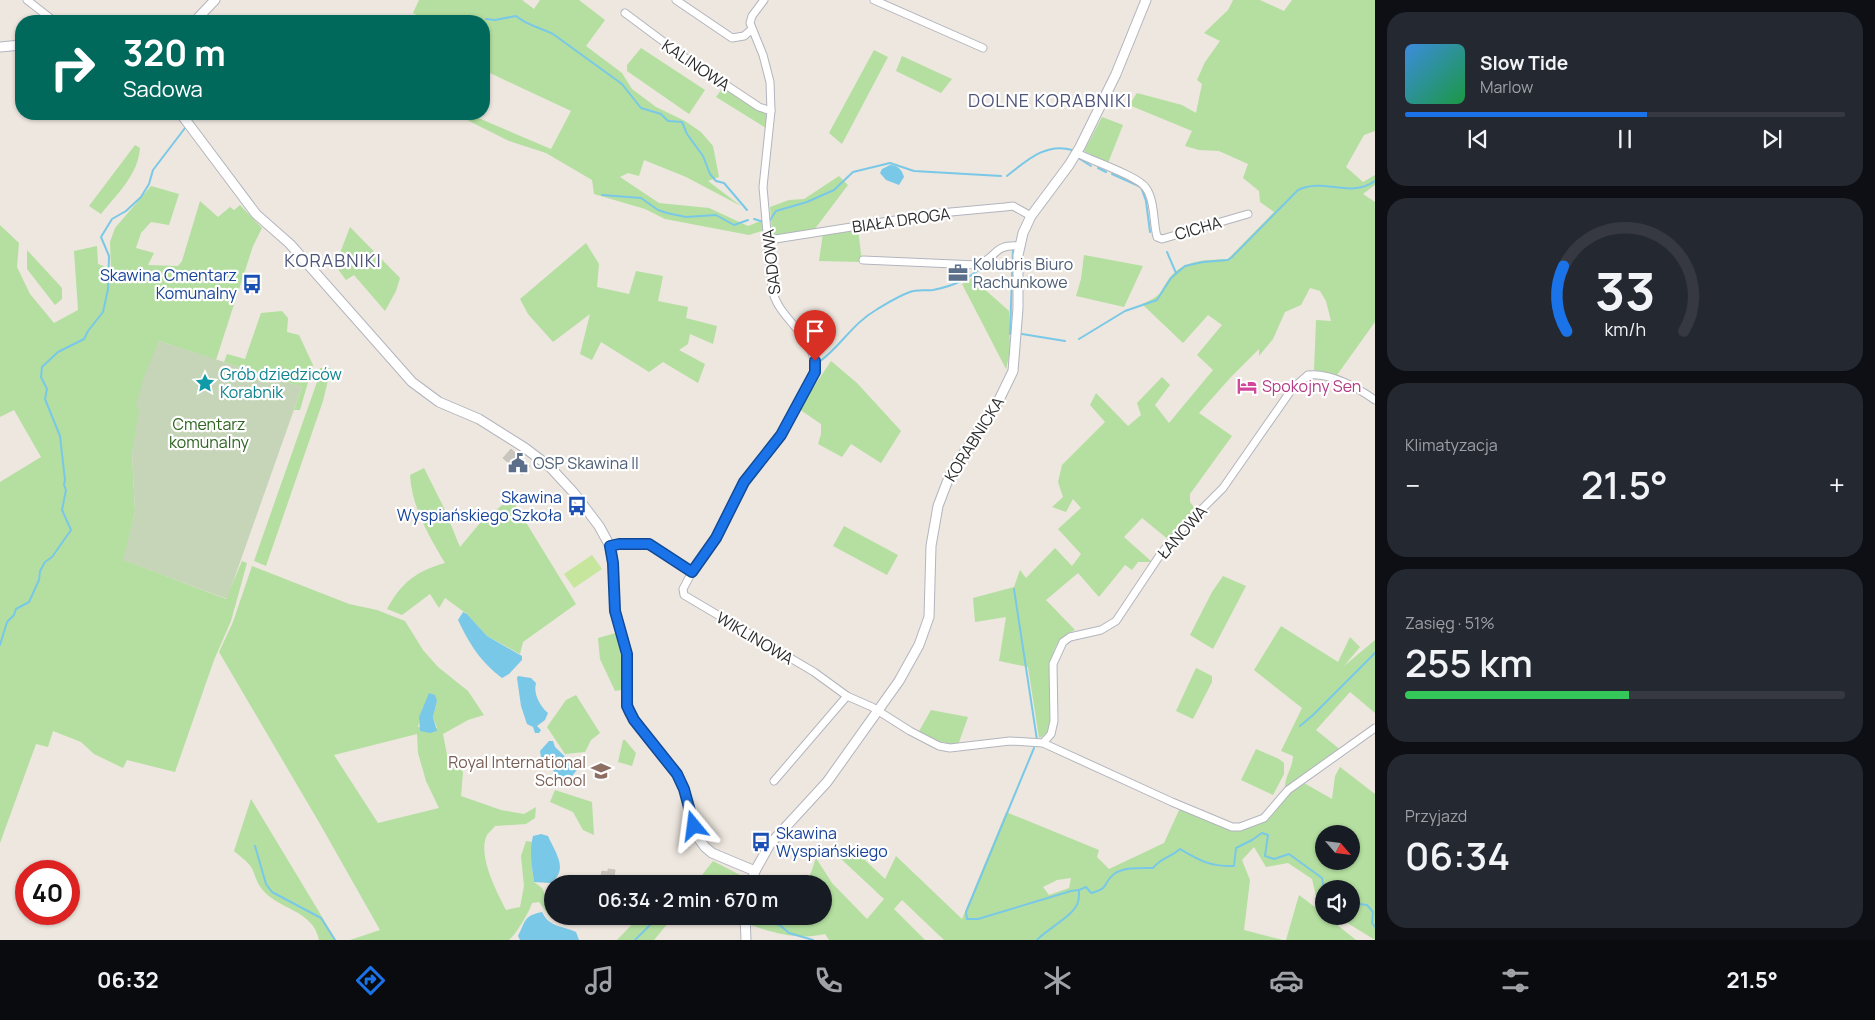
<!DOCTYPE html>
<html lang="pl">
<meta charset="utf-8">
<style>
body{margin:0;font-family:Manrope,sans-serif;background:#242831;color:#f1f3f6;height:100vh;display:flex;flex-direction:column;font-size:19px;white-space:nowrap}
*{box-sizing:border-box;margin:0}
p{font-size:16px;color:#9ea1a6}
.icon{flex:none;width:28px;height:28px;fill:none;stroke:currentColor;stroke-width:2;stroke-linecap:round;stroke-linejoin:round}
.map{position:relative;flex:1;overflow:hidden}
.panel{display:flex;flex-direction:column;gap:12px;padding:12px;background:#0d0f14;width:500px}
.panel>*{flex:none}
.guide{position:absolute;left:15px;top:15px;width:475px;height:105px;border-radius:20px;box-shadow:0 1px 4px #0004;background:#00695c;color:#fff;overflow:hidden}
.needle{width:32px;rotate:118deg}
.controls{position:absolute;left:1315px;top:825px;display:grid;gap:10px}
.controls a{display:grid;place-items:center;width:45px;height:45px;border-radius:50%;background:#171b24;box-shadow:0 1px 4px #0004;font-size:25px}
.speed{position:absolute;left:15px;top:860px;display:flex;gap:10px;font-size:25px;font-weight:700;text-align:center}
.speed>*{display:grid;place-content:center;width:65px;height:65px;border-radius:50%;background:#171b24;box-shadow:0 1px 4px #0004;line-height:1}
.speed .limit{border:8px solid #d22;background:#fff;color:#111}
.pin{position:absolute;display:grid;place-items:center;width:42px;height:42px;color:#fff;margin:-51px -21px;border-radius:50% 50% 50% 0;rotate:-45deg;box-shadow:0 0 5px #0007}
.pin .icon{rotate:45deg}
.me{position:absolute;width:55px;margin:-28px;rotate:344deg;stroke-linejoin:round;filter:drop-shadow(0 0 4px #0008)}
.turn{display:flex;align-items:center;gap:18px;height:105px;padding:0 25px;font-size:22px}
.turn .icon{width:65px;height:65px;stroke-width:2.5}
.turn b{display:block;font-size:35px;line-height:42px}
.big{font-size:38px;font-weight:600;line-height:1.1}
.panel .widget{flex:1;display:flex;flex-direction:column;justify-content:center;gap:8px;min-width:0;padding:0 18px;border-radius:20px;background:#242831}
.panel .dial{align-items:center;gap:0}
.dial svg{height:130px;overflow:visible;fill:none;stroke:#363941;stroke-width:7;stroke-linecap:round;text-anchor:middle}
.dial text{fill:#f1f3f6;stroke:none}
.song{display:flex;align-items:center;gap:15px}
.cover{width:60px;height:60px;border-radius:8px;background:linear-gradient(135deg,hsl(210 70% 55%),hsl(140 70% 35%))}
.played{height:5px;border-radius:2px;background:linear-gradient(90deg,#1a73e8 55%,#363941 55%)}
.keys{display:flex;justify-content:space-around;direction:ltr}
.heat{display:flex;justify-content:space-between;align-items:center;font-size:28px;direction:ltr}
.charge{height:8px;border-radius:4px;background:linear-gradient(90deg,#34c759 51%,#363941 0)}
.trip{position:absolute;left:544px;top:875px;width:288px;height:50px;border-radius:25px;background:#171b24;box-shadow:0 1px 4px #0004;font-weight:600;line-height:50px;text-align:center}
.dock{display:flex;height:80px;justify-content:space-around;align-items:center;background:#090b0e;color:#9ea1a6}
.dock .icon{width:35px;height:35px}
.dock .active{color:#1a73e8}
.dock b{font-size:22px;color:#f1f3f6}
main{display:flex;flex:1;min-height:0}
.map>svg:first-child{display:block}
</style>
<main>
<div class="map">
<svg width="1375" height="940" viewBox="0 0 1375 940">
<rect width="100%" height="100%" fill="#ede7df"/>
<g fill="#b4dfa0" fill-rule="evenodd">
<path d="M419,0h103l12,9 6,-9h39l26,20 -19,26 36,27 10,16 24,18 29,14 16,11 12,14 6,31 -11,4 33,25 -55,-29 -42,-17 -5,16 -11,-3 -8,4 39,26 50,5 39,18 15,-6 2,10 -16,5 -84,-16 -20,-10 -51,-15 -2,-14 -46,-27 -37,-12 -54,-27h14l82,35 20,-38 -81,-38c0,-7 0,-12 -6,-16v-36h-58l-13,-8z"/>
<path d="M1233,0h27l24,11 8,-11h83v131l-11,4 -18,32 17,15 12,-7v10l-12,9 12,8v120l-38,53 -23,-5 2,-50 15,1 -5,-20 -6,-10 -10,-3 -9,17 -16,7 -12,27 -14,17v-7l-28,28 -32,36 33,23 -42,58v8l6,8 -27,30 -27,-22 -18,19 28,25h-14l-6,8 -7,-5 -26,32 -21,-24 -32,27 29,30c-4,2 -9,4 -13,8 -25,23 5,90 -23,100l-11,-71 -29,-6 7,-44 -31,5 -2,-24 41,-11 6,-17 6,8 29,-30 17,18 9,-12 -23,-25 23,-21 -8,-9 -7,13 -14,-5 11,-10 -5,-15 4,-17 43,-43 -15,-17 6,-12 32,33 13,-11 -4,-12 25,-26 8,8 -15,20 14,18 44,-53 -16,-15 25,-30 -14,-10 -25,28 -41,-39c24,-10 16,-13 30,-29 14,-16 37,-15 56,-16l46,-47 -14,-10 -1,-11 -16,-13 5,-14 -29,-13 -20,-1 -14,-4 7,-15 -63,-26 8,-12 45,12 14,8 6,-29 -5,-4 8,-18 15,-21 -16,-8 24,-23z"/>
<polygon points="641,48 705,90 689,114 627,71 627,65"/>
<polygon points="874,50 888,57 842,144 829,133"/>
<polygon points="902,56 952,79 941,93 896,71"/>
<polygon points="724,86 767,114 766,128 716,97"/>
<polygon points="1102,117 1123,125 1108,163 1084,151"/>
<path d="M135,145l5,3c-2,27 -23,46 -39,66l-12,-8z"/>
<polygon points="839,176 848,185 814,230 776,235 772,233 770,207 789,200 804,199"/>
<polygon points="151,186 179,194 169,225 151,222 141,233 136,248 154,253 148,265 178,266 182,261 200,201 218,217 230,207 234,210 240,205 262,228 253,246 216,360 159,341 140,410 132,454 135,512 124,560 226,599 242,561 247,563 231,621 214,660 175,772 127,760 123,768 94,754 81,742 53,731 48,747 36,744 0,843 0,482 41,457 14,410 0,417 0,225 19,243 17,267 30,294 54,323 78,310 74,251 97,246 98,264 111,269 110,242 115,228"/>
<polygon points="350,227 400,278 396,291 385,311 354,275 346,280 331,260 340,253"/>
<polygon points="858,229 862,262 819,261 823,233"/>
<polygon points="586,243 599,264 597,287 629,294 636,271 663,276 658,301 688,307 686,318 717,326 713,344 690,334 688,344 679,350 705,364 698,383 663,362 649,372 601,342 592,360 580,354 590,314 553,342 528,314 520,299"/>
<polygon points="27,250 62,288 62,299 55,305 27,269"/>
<polygon points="1084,255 1143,266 1124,307 1076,296 1081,279"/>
<polygon points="972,278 1009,311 1010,352 1006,369 962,284"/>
<polygon points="282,311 288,318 287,332 299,335 313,365 300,410 294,410 302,387 224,362 227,354 245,359 261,313"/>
<polygon points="831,361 857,383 901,431 881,463 851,444 842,457 818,444 821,434 821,424 799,409"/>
<polygon points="320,368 331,368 323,401 266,566 254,561 317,382"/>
<path d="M424,468l20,40 16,39 20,-24 31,-25 65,106 -53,38 -3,12 -33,-18 -20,-22 -22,-16 -6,10 -9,-14 -28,21 -15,-6c14,-26 29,-38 58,-46 -16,-27 -33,-55 -35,-88z"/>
<polygon points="844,526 898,555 887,575 833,546"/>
<path d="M252,566l97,38 28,6 28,11 18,29 15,17 30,24 16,24 -16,5 -25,14 4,21 16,17 -2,24 40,14 23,4 12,-7 -1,11 -9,6 -31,2c-2,3 -6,6 -8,9 -10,20 10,57 19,75l14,-3 4,-21 -3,-30 5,-15 6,1v26l2,14 8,6 10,21 -2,8 -11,-15 -7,1c-2,8 -17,33 -23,37h-159l30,-10 -60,-106 -101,-172 14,-30zM437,701l-4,16 4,11 -19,-1 5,-20zM417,734l1,19 8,28 13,27 -61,15 -44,-68z"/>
<polygon points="1223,576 1246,586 1213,649 1190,635 1212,592"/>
<path d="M1281,626l57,36 12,-25 10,10 -16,19 31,-26v73l-25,-21 -34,38 26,21 -53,36h-4c0,-11 8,-20 8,-31l-12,-5 21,-43 -48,-38z"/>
<polygon points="616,633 622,659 621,690 615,691 600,659 598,638"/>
<polygon points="1196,668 1212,676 1212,682 1193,719 1176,711"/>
<polygon points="576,695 600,733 591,740 585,752 565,754 547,727 566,700"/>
<polygon points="931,710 968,717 958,745 937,741 918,733"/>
<polygon points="623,740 625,740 636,753 632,766 618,762"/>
<polygon points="1256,749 1279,759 1284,763 1284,774 1273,795 1241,780"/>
<path d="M1340,767l35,27v146l-39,-24h15v-27h-27v20l-6,-4 -6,-26 -24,-16 -22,4 -12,-20 -12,13 8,20 -6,50 39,10h-339l-42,-40 -8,9 31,31h-96l-4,-6c-25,6 -49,0 -74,-9l1,-9h70v-32h-15l9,-26 16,25 35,36 17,-20 -45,-42 11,-11 35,33 11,-23 66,63 44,-107 93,38 -2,7 12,12 55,-26 16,-35 48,20 13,2 24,-9 19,-25 20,-13 28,16 3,-23zM1324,834h27v27h-27zM1071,878l-2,10 -20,7 -6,-8 14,-7z"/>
<polygon points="555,790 592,802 594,835 583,830 573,812 550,802"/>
<path d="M251,799l85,141h-17c-6,-31 -42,-30 -58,-52 -5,-6 -6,-15 -10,-21 -4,-6 -11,-11 -17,-16z"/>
<polygon points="713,861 744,877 743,884 658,884 666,877 702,875"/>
<polygon points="1299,895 1324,914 1324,916 1326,916 1356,940 1286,940"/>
<polygon points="640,916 674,916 654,940 617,940"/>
</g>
<polygon fill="#c6d5b8" points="159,341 302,387 227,599 123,560 135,512 132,454 139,410 136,406 143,379"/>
<polygon fill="#c5e69c" points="592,555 602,569 574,588 564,574"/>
<g fill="#7ac8e7">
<path d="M890,165c8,0 12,5 14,12l-5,8 -13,-5 -6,-7 2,-4z"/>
<path d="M463,612l4,2 20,22 35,20v4l-13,14 -7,4c-22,-17 -32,-33 -44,-58z"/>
<path d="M518,676l13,2 5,5c-3,11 4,23 12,30l-3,7 -8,6 4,4 -2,3h-4l-2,-6 -6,-3 -6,-18 -4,-28z"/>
<polygon points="429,693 435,695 437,701 433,717 437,731 430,733 420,731 419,717"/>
<polygon points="549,741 553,741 555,747 578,769 571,777 564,781 556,776 548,760 544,759 542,763 540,751"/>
<path d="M541,834l7,2c7,16 22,35 2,47l-16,-1c-2,-14 -5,-32 -1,-46z"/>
<path d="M542,912c8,16 19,13 34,20l3,8h-59l-2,-4c8,-15 5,-20 24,-24z"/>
</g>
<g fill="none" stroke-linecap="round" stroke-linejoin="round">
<g stroke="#7ac8e7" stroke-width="2">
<path d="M486,19l9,1 21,-4c12,10 23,11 37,18l69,50 19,24 20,6 7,7 14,1 5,12 16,22 7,18 6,7 8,2 23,27"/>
<polyline points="1080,159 1091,166"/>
<polyline points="1098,168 1106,172"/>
<polyline points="1112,174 1141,187 1146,201 1150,232"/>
<path d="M1007,176c19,-15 39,-34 65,-26"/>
<polyline points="602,195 641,198 658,210 667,213 686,217 716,215 734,225 748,220"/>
<polyline points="754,219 764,222"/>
<polyline points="768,221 770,220 776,211 807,202 834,190 853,172 890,163 914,171 1001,176"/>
<polyline points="1167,252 1176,273"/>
<polyline points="1012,334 1010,334 1013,249"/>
<polyline points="1022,334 1065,341"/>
<path d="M1079,339l46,-28 32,-11 14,-22 14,-12 18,-4 25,-2 4,-3 66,-67c26,-13 51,9 77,-9"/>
<path d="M819,362c21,-15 34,-39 57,-52 10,-6 22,-14 34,-18 7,-3 15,-1 23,-2 21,-4 35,-11 52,-25"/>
<polyline points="1014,589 1037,740"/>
<polyline points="0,645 7,622 14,615 16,609 29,602 39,580 40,571 45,562 52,557 71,530 62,510 66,490 64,485 65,480 60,436 45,399 47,389 41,377 42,367 58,352 84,339 88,331 103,312 108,289 109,256 101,237 112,219 126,211 141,197 149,184 153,170 185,128"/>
<polyline points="1300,726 1313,715 1375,653"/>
<polyline points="1034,748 966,912 967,919 978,919 1071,891 1079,890"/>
<polyline points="255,846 266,884 272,892 321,918 335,940"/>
<polyline points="691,884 696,881 707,884"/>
<polyline points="1351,903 1367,905 1373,912 1372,923 1375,927"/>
<polyline points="748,917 780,925 789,933 813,940"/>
<polyline points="635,940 659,916"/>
<path d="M1037,940c11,-12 37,-24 41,-38 1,-3 1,-8 1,-12l7,-3 5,6c20,-5 11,-10 23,-19 10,-7 27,-6 39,-6 9,-11 17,-10 27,-19 19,11 30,18 54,17l2,-18 16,-8 10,-7 6,2 -3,21 9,3 15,-5 33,24 2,11"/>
</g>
</g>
<g fill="#c8c4bf" stroke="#c8c3b9">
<polygon points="511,449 530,466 522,475 503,458"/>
<polygon points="608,869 615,870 613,884 599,884 602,871 608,872"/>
</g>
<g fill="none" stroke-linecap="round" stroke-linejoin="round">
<defs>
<g id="minor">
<polyline points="27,0 54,21"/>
<polyline points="676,0 732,38 744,36 751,30"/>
<polyline points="874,0 983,48"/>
<polyline points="625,13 684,57 759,107 771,111"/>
<path d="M1077,153c15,8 61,23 69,35 9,13 7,34 11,49l5,2 86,-25"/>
<polyline points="769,240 940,213 1005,207 1013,206 1031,216"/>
<path d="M863,260l114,5c21,-7 15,-21 42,-19"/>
<path d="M610,546c39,-9 52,6 82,26l24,-34 28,-56 37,-47 34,-63c1,-39 -36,-50 -43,-83l-9,-102 8,-76 -1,-29 -7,-27 -13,-32 2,-7 12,-16"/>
<polyline points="692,572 683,589 684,595 814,672 847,696"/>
<polyline points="1043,743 1172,802 1232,827 1240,827 1264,818 1288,790 1375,728"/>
<path d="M774,781l73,-85 25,11 38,24 29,15 11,2 60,-7 33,2 8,-9 3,-13 -1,-57 10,-22 7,-5 31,-7 15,-9 44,-66 17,-21 46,-46 69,-99 16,-14c22,-3 50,13 67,25"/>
</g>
<g id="tertiary">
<polyline points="195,21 215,0"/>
<polyline points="0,47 21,45"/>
<polyline points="181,114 256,214 290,244 412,382 439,402 479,419 525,448 550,467 574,493 599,526 610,546 613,563 615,611 627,654 627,699 629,712 649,740 677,774 684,789 699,839 705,847 712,853 755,871"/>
<polyline points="751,884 755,871 770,844 827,782 899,681 919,645 929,617 931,546 938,506 951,472 998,402 1013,371 1018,308 1018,255 1023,233 1031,216 1069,165 1080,147 1116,74 1146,0"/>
<polyline points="745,916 746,940"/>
</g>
</defs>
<use href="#minor" stroke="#b3b5be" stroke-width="9"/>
<use href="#tertiary" stroke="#b3b5be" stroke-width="11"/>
<use href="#minor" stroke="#fff" stroke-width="7"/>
<use href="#tertiary" stroke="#fff" stroke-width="9"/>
</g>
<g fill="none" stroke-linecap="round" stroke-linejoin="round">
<defs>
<polyline id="route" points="694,826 684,789 677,774 634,720 627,706 627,654 615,611 613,563 610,546 619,544 649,544 692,572 716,538 744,482 781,435 815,372 815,361"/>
</defs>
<use href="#route" stroke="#114b97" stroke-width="12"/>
<use href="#route" stroke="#1a73e8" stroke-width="9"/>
</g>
<defs>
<symbol id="office-bare" viewBox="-9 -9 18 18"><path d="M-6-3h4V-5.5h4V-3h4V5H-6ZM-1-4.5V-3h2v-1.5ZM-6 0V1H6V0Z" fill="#5c6f8a" stroke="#fff" stroke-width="2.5" paint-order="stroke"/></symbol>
<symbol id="bus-bare" viewBox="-9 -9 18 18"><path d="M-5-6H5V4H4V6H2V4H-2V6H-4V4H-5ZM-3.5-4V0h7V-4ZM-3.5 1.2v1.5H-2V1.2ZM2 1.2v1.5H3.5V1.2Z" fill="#1a4fb4" stroke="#fff" stroke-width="2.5" paint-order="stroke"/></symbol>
<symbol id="sight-bare" viewBox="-9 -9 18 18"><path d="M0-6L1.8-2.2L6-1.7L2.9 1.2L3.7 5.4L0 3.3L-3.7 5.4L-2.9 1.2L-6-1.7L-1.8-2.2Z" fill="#0f9aa8" stroke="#fff" stroke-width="2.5" paint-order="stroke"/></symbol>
<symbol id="hotel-bare" viewBox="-9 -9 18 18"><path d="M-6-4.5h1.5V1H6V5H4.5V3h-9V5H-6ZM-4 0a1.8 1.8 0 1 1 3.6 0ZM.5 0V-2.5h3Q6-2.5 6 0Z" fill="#d1479c" stroke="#fff" stroke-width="2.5" paint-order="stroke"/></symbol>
<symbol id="civic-bare" viewBox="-9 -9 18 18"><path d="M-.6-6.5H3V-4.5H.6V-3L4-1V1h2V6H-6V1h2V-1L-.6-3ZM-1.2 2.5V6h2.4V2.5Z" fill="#5c6f8a" stroke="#fff" stroke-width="2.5" paint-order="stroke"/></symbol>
<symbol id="school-bare" viewBox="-9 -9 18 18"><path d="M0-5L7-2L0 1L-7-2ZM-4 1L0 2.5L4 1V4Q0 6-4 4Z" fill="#8d6e63" stroke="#fff" stroke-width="2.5" paint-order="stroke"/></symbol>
</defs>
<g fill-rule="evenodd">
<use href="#office-bare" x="944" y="259" width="28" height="28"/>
<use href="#bus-bare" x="238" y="270" width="28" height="28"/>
<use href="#sight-bare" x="191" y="369" width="28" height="28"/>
<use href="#hotel-bare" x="1233" y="372" width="28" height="28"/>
<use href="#civic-bare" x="504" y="449" width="28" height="28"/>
<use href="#bus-bare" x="563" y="492" width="28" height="28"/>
<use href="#school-bare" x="587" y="757" width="28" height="28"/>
<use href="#bus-bare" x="747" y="828" width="28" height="28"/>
</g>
<g text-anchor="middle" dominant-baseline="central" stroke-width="4.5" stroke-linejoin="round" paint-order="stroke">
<g font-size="16" fill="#2c2c2c" stroke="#fff">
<text transform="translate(696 65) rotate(34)">KALINOWA</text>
<text transform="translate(901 220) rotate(-8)">BIAŁA DROGA</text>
<text transform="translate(1198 228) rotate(-16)">CICHA</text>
<text transform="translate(771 262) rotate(-96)">SADOWA</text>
<text transform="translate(974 439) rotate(-58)">KORABNICKA</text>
<text transform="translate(1182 532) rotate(-48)">ŁANOWA</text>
<text transform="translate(755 638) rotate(31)">WIKLINOWA</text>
</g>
<g font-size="16" fill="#4e5e75" stroke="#fff" text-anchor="start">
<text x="973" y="264">Kolubris Biuro<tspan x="973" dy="18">Rachunkowe</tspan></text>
<text x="533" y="463">OSP Skawina II</text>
</g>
<g font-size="16" fill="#164399" stroke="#fff" text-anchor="end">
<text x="237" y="275">Skawina Cmentarz<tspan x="237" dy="18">Komunalny</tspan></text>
<text x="562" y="497">Skawina<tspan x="562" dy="18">Wyspiańskiego Szkoła</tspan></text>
<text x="776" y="833" text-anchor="start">Skawina<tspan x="776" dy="18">Wyspiańskiego</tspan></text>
</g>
<g font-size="16" fill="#0d838f" stroke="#fff" text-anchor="start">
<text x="220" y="374">Grób dziedziców<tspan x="220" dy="18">Korabnik</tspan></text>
</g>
<g font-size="16" fill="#b23c85" stroke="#fff" text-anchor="start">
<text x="1262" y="386">Spokojny Sen</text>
</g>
<g font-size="16" fill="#2d6520" stroke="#fff">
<text x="209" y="424">Cmentarz<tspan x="209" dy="18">komunalny</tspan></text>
</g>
<g font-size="16" fill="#785e54" stroke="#fff" text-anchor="end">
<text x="586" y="762">Royal International<tspan x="586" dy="18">School</tspan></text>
</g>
<g font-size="18" letter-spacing="1" fill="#4f567a" stroke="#fff">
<text x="1050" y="100">DOLNE KORABNIKI</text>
<text x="333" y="260">KORABNIKI</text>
</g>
</g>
</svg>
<div class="controls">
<a><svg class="needle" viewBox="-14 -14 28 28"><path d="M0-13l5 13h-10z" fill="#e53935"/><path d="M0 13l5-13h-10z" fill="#9ea1a6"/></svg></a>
<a><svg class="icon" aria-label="sound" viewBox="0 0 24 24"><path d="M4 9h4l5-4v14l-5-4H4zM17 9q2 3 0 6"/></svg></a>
</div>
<div class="speed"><div class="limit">40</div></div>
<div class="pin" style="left:815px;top:361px;background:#d93025"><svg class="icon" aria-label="arrive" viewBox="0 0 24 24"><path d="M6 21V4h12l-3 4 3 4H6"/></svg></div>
<svg class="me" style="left:694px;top:826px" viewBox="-20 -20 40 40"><path d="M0-17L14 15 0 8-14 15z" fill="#1a73e8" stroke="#fff" stroke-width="4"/></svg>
<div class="trip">06:34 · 2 min · 670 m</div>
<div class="guide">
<div class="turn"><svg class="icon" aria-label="right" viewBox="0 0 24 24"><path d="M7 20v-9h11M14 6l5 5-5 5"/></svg><div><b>320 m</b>Sadowa</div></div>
</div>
</div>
<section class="panel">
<div class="widget">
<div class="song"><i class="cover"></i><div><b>Slow Tide</b><p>Marlow</p></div></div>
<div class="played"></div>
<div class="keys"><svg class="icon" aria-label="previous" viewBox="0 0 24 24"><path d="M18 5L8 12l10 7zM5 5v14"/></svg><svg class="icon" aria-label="pause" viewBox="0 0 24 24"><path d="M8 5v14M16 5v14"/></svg><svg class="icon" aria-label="next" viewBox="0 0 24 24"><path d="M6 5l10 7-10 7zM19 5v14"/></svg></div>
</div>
<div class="widget dial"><svg viewBox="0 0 100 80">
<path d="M14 69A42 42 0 1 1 86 69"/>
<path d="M14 69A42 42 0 0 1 12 29" stroke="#1a73e8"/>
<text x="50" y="56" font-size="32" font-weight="700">33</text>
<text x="50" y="72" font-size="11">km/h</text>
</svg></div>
<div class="widget"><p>Klimatyzacja</p>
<div class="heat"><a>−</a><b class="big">21.5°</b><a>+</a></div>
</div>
<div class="widget"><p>Zasięg · 51%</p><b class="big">255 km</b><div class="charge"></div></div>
<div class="widget"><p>Przyjazd</p><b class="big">06:34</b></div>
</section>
</main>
<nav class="dock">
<b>06:32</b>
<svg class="icon active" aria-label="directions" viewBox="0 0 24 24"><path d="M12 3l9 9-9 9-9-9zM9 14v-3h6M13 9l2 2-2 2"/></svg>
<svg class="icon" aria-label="music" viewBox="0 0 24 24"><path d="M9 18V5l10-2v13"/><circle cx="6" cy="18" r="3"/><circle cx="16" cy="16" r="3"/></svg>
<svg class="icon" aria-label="phone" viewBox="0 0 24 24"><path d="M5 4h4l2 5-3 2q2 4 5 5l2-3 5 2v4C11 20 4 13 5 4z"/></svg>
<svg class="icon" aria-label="climate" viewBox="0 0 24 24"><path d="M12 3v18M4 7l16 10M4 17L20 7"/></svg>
<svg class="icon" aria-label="car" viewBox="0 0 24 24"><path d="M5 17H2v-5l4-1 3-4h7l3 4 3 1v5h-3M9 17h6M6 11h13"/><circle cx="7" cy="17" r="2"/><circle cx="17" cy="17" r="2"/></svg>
<svg class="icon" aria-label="filters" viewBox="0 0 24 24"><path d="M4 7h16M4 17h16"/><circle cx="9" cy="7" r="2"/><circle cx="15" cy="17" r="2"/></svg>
<b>21.5°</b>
</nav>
